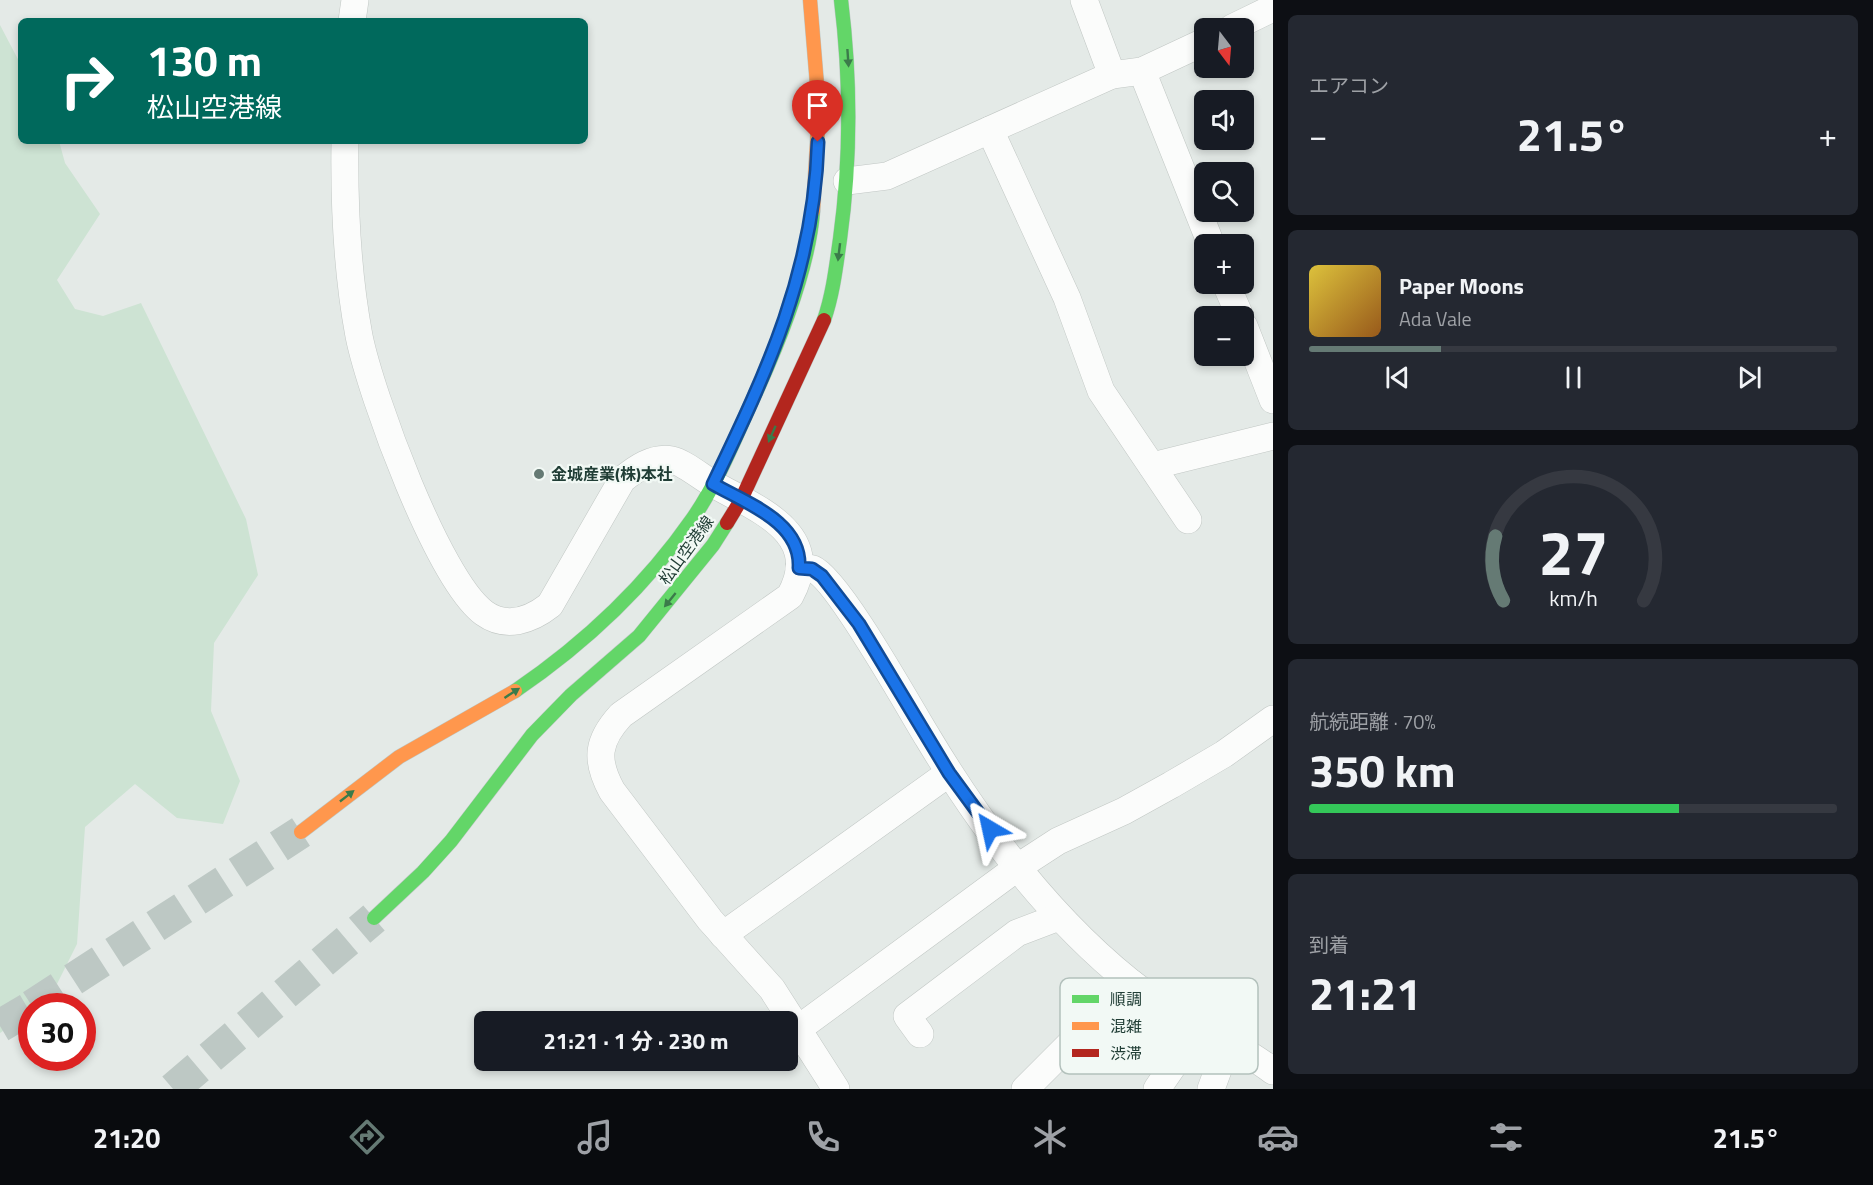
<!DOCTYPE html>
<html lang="ja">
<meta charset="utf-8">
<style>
body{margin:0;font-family:"Titillium Web","Noto Sans JP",sans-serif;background:#242831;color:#f1f3f6;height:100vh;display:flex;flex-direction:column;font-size:22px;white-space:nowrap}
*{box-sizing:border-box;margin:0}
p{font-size:20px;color:#9ea1a6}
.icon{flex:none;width:33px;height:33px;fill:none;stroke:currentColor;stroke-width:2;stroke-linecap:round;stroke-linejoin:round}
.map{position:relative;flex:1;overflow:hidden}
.drawer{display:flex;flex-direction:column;gap:15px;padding:15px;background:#0d0f14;width:600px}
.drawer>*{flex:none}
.hud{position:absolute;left:18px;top:18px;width:570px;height:126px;border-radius:9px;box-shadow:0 3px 9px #0003;background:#00695c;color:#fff;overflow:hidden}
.needle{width:39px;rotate:164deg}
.fabs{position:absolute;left:1194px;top:18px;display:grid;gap:12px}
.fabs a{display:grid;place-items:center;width:60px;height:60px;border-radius:9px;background:#171b24;box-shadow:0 3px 9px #0003;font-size:30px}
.speed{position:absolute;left:18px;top:993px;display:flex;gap:12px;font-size:30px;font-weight:700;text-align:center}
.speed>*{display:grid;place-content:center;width:78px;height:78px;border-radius:50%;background:#171b24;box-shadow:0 3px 9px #0003;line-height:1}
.speed .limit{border:9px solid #d22;background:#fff;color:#111}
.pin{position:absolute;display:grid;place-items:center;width:51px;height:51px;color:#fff;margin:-62px -26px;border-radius:50% 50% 50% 0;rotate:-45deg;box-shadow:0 0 6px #0007}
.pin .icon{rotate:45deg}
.me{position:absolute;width:66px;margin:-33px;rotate:324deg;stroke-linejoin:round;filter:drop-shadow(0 0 4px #0008)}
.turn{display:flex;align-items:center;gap:21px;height:126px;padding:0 30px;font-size:27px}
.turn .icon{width:78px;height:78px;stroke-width:2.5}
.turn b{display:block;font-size:42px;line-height:51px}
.big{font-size:45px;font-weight:700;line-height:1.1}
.drawer .card{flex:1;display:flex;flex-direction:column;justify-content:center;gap:9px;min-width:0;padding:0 21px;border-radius:9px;background:#242831}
.drawer .dial{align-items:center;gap:0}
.dial svg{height:156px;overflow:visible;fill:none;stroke:#363941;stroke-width:7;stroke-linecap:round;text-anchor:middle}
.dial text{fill:#f1f3f6;stroke:none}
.song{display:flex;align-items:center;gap:18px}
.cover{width:72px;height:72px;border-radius:9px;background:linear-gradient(135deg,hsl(50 70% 55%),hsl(30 70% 35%))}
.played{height:6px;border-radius:3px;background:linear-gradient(90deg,#657a74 25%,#363941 25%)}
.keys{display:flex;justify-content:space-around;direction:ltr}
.heat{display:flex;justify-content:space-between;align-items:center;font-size:33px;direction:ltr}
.charge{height:9px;border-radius:4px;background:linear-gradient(90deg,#34c759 70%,#363941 0)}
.trip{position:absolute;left:474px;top:1011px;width:324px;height:60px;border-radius:9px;background:#171b24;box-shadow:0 3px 9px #0003;font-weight:700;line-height:60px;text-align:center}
.tab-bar{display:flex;height:96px;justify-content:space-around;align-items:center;background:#090b0e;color:#9ea1a6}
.tab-bar .icon{width:42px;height:42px}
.tab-bar .current{color:#657a74}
.tab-bar b{font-size:27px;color:#f1f3f6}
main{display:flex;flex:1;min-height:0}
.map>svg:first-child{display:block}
</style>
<main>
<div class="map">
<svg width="1273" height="1089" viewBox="0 0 1273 1089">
<rect width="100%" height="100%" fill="#e4eae7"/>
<polygon fill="#cde3d3" points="0,25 21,65 21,141 59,141 65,163 100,214 57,280 75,309 103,316 141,303 246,519 258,575 214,643 211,711 240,781 223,824 177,818 135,784 85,827 77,944 49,1000 39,1006 32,1006 31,1012 0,1033"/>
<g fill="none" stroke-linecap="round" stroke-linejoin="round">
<g stroke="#bdc8c4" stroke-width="33" stroke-dasharray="33 16" stroke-linecap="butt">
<polyline points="32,1006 301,832"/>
<polyline points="0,1026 32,1007"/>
<polyline points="173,1089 374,918"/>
</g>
<defs>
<g id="street">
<polyline points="1084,0 1112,75"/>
<polyline points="352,21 355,0"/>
<polyline points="1232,28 1273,8"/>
<polyline points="1142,71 1211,244"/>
<polyline points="990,130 1067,298 1101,391 1188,520"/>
<path d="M345,141c-1,65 2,131 14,195 12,59 79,243 125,277 22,16 47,7 66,-8l72,-125c13,-11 31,-24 50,-20 11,2 32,19 43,25 44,25 109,49 75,111l-169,119c-24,26 -26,45 -9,76l98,129 62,69 64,100"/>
<polyline points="847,181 887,176 1112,75 1142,71 1204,42"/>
<polyline points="1226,284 1240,316"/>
<polyline points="1244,326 1273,400"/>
<polyline points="1152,466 1273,436"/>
<path d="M799,568c4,0 10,0 14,1 25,10 97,140 115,169 54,90 120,178 202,244 45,35 98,55 143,89"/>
<polyline points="723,935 949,773"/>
<polyline points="798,1029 1018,867 1058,841 1124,811 1171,785 1224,754 1273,719"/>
<polyline points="920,1034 907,1016 1017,933 1059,917"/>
<polyline points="1025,1089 1131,983"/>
<polyline points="1157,1089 1199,1028"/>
<polyline points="1211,1089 1228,1043"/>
</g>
<g id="fast">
<path d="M824,320c9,-26 12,-53 16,-81 11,-80 11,-158 1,-239"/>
<path d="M515,691c69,-47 130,-104 178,-173 27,-39 45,-87 65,-130 23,-51 51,-121 55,-177"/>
<polyline points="374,918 423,872 451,841 532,735 571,695 639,636 713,545 727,523"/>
</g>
<g id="slow">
<polyline points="810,0 819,109 813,211"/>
<polyline points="301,832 399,757 515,691"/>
</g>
<polyline id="jam" points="727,523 741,500 824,320"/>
</defs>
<use href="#street" stroke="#c1c7c4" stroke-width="28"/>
<use href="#fast" stroke="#bcc6c3" stroke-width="15"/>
<use href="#slow" stroke="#bcc6c3" stroke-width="15"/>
<use href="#jam" stroke="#bcc6c3" stroke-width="15"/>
<use href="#street" stroke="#fbfcfb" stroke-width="27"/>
<use href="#fast" stroke="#63d668" stroke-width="14"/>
<use href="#slow" stroke="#ff974d" stroke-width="14"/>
<use href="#jam" stroke="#b3261e" stroke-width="14"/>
</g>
<defs><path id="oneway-solid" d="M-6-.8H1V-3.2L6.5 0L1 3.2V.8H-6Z" transform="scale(1.5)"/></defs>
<g fill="#3b7b4a">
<use href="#oneway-solid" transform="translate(848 58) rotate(86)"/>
<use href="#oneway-solid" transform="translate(839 252) rotate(97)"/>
<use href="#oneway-solid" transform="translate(772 434) rotate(114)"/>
<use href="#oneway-solid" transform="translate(670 600) rotate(129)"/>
<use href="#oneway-solid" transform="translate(512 693) rotate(-33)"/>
<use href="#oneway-solid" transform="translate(347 796) rotate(-38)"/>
</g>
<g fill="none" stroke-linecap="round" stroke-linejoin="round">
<defs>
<path id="route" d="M818,142c-4,129 -50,228 -105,342 33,19 89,38 86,84l13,1 10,7 37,48 90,149 41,56"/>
</defs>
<use href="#route" stroke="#114b97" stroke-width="15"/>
<use href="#route" stroke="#1a73e8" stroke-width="10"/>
</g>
<circle fill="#657a74" stroke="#f2f9f5" stroke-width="2" cx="539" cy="474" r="6"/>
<g text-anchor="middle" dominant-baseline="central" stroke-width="4.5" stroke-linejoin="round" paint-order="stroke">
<g font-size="16" font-weight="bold" fill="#213e36" stroke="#f2f9f5" text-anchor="start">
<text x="551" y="474">金城産業(株)本社</text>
</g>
<g font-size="16" fill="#213e36" stroke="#f2f9f5">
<text transform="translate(686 550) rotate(-54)">松山空港線</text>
</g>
</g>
<rect x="1060" y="978" width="198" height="96" rx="9" fill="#f2f9f5" stroke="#b3c1bc" stroke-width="1.5"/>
<rect x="1072" y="995" width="27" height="8" fill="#63d668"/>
<rect x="1072" y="1022" width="27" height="8" fill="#ff974d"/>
<rect x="1072" y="1049" width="27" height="8" fill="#b3261e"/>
<g font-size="16" fill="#213e36">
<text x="1110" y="1005">順調</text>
<text x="1110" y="1032">混雑</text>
<text x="1110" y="1059">渋滞</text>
</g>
</svg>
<div class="fabs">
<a><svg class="needle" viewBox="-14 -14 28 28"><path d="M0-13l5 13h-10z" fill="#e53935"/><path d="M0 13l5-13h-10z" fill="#9ea1a6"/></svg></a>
<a><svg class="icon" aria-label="sound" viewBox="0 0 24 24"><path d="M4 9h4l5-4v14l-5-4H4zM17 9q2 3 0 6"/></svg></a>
<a><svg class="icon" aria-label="search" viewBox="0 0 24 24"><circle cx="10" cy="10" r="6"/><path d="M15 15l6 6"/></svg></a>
<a>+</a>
<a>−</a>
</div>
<div class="speed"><div class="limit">30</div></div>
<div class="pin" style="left:818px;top:142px;background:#d93025"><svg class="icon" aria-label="arrive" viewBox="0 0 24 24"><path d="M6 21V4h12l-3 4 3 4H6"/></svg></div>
<svg class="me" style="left:990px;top:829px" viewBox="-20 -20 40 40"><path d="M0-17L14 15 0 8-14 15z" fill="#1a73e8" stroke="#fff" stroke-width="4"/></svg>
<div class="trip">21:21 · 1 分 · 230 m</div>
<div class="hud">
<div class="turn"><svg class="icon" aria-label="right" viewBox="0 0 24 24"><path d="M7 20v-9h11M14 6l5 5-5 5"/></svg><div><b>130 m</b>松山空港線</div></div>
</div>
</div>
<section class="drawer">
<div class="card"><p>エアコン</p>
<div class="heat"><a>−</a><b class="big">21.5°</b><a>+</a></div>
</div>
<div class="card">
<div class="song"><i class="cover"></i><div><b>Paper Moons</b><p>Ada Vale</p></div></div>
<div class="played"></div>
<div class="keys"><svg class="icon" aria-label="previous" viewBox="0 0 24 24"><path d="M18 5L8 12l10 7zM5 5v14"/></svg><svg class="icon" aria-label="pause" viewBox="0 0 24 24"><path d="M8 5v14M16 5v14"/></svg><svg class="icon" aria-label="next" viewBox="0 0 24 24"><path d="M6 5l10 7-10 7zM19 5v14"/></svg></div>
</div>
<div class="card dial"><svg viewBox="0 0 100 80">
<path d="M14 69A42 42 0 1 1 86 69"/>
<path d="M14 69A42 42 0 0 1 10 36" stroke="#657a74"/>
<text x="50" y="56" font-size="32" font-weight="700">27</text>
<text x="50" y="72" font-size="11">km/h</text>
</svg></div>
<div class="card"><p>航続距離 · 70%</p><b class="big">350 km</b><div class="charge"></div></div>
<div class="card"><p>到着</p><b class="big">21:21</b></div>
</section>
</main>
<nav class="tab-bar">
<b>21:20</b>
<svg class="icon current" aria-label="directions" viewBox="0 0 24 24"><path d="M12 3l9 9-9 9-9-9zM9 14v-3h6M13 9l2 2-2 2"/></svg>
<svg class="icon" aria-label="music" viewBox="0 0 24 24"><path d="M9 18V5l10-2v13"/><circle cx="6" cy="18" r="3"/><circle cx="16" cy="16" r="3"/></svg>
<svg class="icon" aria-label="phone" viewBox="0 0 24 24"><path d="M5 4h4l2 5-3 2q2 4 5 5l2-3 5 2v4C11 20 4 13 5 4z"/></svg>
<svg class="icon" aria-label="climate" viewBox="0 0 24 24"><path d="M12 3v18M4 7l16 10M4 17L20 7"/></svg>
<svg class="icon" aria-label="car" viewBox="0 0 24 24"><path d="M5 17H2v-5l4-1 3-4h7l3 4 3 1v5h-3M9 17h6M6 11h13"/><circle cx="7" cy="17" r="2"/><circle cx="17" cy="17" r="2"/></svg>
<svg class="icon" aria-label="filters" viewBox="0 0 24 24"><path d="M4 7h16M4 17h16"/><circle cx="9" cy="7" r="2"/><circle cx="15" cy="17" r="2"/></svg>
<b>21.5°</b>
</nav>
